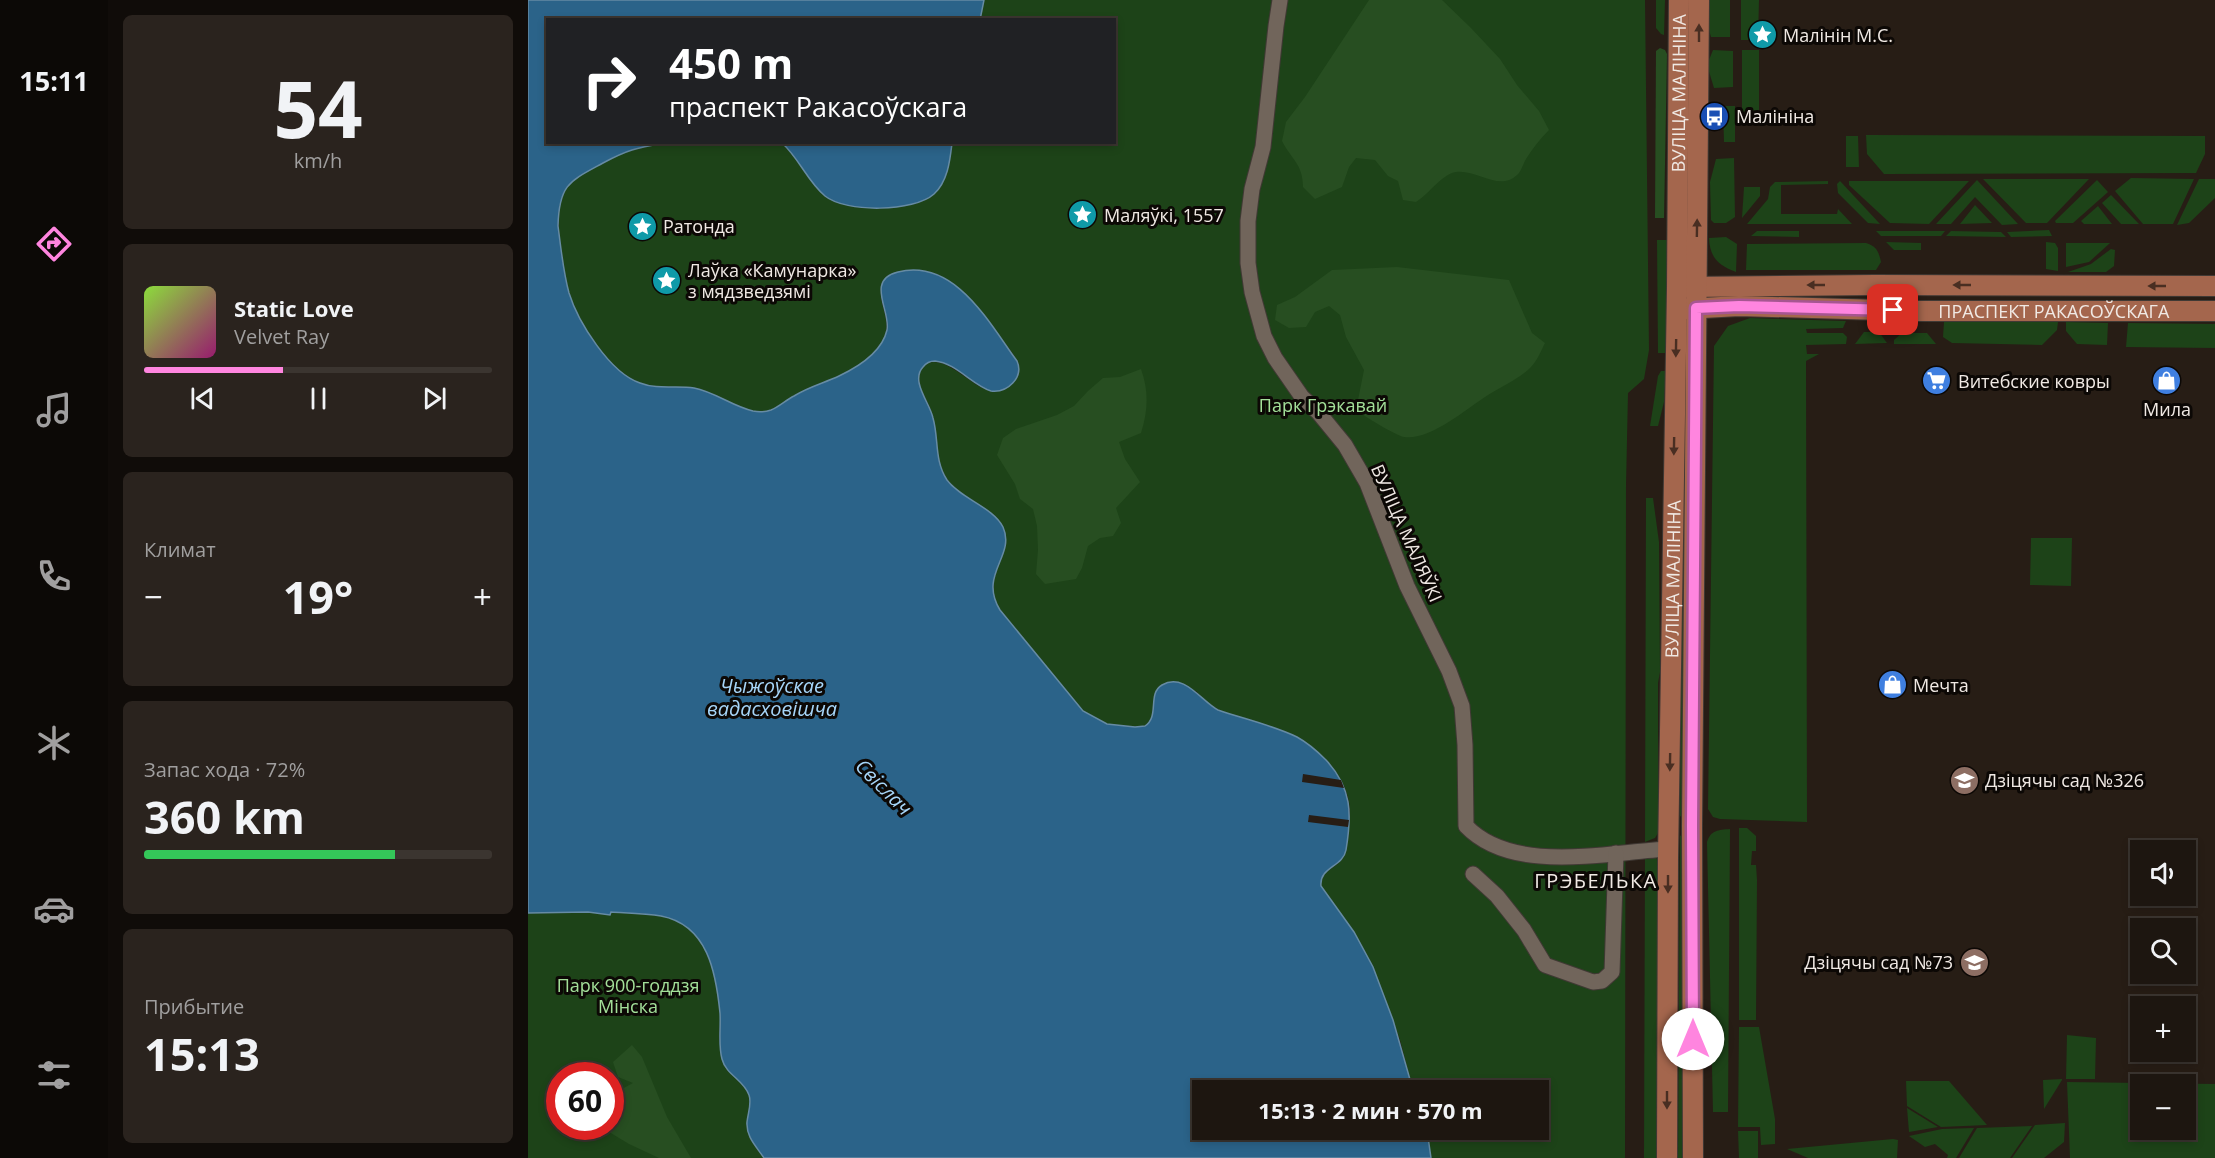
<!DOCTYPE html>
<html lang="ru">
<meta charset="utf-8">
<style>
body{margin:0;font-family:"Open Sans",sans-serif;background:#2a231e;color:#f1f3f6;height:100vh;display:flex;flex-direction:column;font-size:22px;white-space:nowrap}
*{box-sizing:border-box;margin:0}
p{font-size:20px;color:#a09f9f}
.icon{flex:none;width:33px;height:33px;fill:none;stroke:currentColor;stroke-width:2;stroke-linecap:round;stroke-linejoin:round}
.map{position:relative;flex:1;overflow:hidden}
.side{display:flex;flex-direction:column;gap:15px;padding:15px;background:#100c09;width:420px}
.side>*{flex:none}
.banner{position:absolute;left:18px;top:18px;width:570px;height:126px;border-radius:0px;box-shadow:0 3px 9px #0003,0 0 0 2px #3b3530;background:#202124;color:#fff;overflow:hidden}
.tools{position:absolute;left:1602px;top:840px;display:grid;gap:12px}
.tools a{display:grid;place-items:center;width:66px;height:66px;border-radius:0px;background:#1d1610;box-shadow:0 3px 9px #0003,0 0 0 2px #3b3530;font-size:30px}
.speed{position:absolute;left:18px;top:1062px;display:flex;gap:12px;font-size:30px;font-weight:700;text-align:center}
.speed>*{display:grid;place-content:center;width:78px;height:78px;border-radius:50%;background:#1d1610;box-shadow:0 3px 9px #0003,0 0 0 2px #3b3530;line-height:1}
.speed .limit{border:9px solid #d22;background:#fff;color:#111}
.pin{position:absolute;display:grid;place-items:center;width:51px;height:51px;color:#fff;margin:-26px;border-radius:12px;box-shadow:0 3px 9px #0006}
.me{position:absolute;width:66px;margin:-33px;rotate:0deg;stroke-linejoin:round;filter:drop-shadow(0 0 4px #0008)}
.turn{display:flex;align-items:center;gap:21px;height:126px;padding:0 24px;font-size:27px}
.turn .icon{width:78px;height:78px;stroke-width:2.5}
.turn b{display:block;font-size:42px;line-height:51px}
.big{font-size:45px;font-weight:700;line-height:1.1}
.side .widget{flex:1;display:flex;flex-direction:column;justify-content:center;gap:9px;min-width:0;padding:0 21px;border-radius:9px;background:#2a231e}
.side .dial{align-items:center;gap:0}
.dial b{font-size:78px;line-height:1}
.song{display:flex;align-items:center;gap:18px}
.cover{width:72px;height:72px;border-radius:9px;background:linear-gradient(135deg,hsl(90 70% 55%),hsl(320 70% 35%))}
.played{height:6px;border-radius:3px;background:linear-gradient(90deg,#ff85df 40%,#3b3530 40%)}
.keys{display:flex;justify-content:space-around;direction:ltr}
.heat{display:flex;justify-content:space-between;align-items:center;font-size:33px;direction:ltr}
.charge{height:9px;border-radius:4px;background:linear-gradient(90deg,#34c759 72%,#3b3530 0)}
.trip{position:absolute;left:664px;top:1080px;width:357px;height:60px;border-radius:0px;background:#1d1610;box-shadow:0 3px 9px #0003,0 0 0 2px #3b3530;font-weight:700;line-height:60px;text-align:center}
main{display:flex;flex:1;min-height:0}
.tabs{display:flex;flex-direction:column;width:108px;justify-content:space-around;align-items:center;background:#0c0906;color:#a09f9f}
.tabs .icon{width:42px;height:42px}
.tabs .selected{color:#ff85df}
.tabs b{font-size:27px;color:#f1f3f6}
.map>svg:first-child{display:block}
</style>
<main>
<nav class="tabs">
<b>15:11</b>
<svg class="icon selected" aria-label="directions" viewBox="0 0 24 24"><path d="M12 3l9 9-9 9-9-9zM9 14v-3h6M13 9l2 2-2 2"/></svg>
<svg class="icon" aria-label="music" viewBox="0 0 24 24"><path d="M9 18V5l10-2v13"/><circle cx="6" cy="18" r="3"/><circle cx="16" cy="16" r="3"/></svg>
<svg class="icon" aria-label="phone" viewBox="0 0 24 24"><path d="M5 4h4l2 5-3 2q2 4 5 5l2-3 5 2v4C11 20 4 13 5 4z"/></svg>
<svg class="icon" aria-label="climate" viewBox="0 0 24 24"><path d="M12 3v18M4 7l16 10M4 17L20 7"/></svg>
<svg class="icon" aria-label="car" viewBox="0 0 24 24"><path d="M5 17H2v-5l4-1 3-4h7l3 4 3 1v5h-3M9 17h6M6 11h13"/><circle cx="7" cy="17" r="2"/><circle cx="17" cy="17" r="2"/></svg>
<svg class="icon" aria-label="filters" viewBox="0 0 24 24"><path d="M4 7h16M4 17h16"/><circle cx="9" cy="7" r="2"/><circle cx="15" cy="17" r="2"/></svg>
</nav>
<section class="side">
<div class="widget dial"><b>54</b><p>km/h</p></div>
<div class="widget">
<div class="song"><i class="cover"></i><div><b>Static Love</b><p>Velvet Ray</p></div></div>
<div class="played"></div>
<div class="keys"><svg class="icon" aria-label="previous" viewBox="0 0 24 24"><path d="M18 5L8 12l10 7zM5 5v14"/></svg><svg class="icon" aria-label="pause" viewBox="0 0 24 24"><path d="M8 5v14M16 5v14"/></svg><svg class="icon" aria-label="next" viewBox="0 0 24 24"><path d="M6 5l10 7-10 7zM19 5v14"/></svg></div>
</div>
<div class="widget"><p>Климат</p>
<div class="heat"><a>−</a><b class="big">19°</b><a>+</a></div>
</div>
<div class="widget"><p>Запас хода · 72%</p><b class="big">360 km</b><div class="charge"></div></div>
<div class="widget"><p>Прибытие</p><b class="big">15:13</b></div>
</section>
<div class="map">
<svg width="1687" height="1158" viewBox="0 0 1687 1158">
<rect width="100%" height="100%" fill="#271d15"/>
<g fill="#1d4318" fill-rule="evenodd">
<path d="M456,0h661l4,350 -5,29 -16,14 -2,92 -1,673h-194l-4,-28h112v-40h-126l-13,-50 -27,-73 -19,-35 -33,-46c-1,-16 14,-17 21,-27 6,-8 8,-39 8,-49 -1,-19 -11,-36 -23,-49 -12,-11 -23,-20 -37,-27 -32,-14 -71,-14 -94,-43l-42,8 -2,20 -7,7 -10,1 -28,-3 -24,-13 -83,-101c-22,-35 19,-60 0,-87 -12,-18 -37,-23 -50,-40 -18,-22 -11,-50 -20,-75 -4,-10 -11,-19 -11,-30 0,-7 3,-11 8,-15 20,-7 42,21 59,26 16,5 34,-7 33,-24 -6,-14 -18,-26 -27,-38 -20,-27 -46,-62 -85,-56 -8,1 -17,8 -25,13 -6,19 12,36 1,57 -13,24 -46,37 -71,47 -15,5 -36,22 -48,24 -23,2 -42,-18 -64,-22 -22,-4 -46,2 -67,-10 -27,-14 -55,-57 -64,-86 -4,-14 -6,-30 -8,-45 -2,-19 -6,-39 3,-58 8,-16 43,-33 60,-40 40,-15 113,-8 158,-8 17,15 25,38 43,53 21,17 89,16 109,-2 14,-13 16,-34 18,-51l162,-1v-122l-134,-1z"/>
<polygon points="1128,0 1137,0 1136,35 1133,34 1128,28"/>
<polygon points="1181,0 1202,0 1202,37 1183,37 1181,30"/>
<polygon points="1213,0 1231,0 1230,40 1213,40"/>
<polygon points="1185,50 1205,51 1205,87 1186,88 1179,65"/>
<polygon points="1214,50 1231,50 1231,121 1219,120 1214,109"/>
<polygon points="1195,106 1207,106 1207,142 1196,142"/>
<polygon points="1338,135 1677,136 1677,154 1668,173 1356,174 1339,154"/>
<polygon points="1318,136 1330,136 1331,167 1318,167"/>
<polygon points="1206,158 1207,217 1198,223 1186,223 1183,220 1182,182 1188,159"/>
<polygon points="1603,178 1666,179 1645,224 1615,224 1587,191"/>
<polygon points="1455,179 1561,179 1519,223 1498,223"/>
<polygon points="1671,179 1687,179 1687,198 1661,223 1649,225"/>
<polygon points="1449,180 1490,224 1474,225 1447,197 1423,224 1408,224"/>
<polygon points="1569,180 1580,192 1545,223 1528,223 1527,221"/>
<polygon points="1300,181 1300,184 1253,185 1253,214 1309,214 1310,209 1324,224 1219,224 1240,199 1242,187 1247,182"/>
<polygon points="1312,181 1352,224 1340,223 1310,193 1309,184"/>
<polygon points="1321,181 1441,181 1401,224 1362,223 1321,185"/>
<polygon points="1216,187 1232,187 1232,196 1214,218"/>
<polygon points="1583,195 1611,224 1593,224 1574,203"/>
<polygon points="1447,205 1464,223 1432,224"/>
<polygon points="1570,206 1584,224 1556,224 1553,221"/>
<polygon points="1521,230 1524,236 1483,237 1479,232"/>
<polygon points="1229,231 1271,231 1271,237 1223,236"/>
<polygon points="1348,231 1417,231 1413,236 1353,236"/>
<polygon points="1423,231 1473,232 1478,237 1418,236"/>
<path d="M1198,237l11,7 -1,28c-18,-7 -26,-14 -27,-34z"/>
<polygon points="1129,240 1139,240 1139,353 1130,353"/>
<polygon points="1358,242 1393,243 1393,250 1366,250"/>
<polygon points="1518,242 1527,243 1530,248 1530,271 1518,269"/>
<path d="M1338,243c11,3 13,10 15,19l-5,8h-130l1,-26z"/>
<polygon points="1538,243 1582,243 1561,262 1538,267"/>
<polygon points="1583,249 1587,250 1586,266 1578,272 1540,272 1563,264"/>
<polygon points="1222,318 1318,321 1315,328 1278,329 1279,333 1315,333 1319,337 1318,344 1278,345 1279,354 1291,354 1278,361 1279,822 1192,819 1185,817 1180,809 1186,346 1200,326"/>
<polygon points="1416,322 1530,322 1529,330 1514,345 1424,343 1415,337"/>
<polygon points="1538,322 1580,323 1579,345 1549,344 1538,331"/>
<polygon points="1600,323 1687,324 1687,348 1598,347"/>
<polygon points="1336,332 1351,332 1359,343 1327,344"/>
<polygon points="1374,333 1399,333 1408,344 1366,344 1366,340"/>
<polygon points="1133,371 1138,371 1136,402 1130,426 1122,426 1130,376"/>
<polygon points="1153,372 1159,373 1155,818 1152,816"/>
<polygon points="1118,498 1125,498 1131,542 1132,672 1130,683 1130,833 1127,838 1117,842"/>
<polygon points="1503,538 1544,538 1543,586 1502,585"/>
<polygon points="1211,828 1219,828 1228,836 1228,851 1224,851 1223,865 1228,865 1229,880 1228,1020 1211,1020"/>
<path d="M1202,829l-2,283h-15l-6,-270c4,-12 11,-12 23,-13z"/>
<polygon points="1155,834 1157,1158 1150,1158 1152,836"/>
<polygon points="1117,857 1127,857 1131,861 1129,1158 1116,1158"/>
<path d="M60,912l21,3 2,-3c16,1 34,1 50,4 47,9 55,57 59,97 1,11 -2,22 0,32 3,17 23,36 30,52v8l11,49 3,4h-236v-245zM32,1076h50v50h-50z"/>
<polygon points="1211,1027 1231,1027 1247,1119 1247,1144 1233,1145 1232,1127 1210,1127"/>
<polygon points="1539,1035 1568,1038 1567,1079 1538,1079"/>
<polygon points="1534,1079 1534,1080 1516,1109 1515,1080"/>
<polygon points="1378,1081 1421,1081 1459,1125 1413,1127 1379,1106"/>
<path d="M1539,1082l148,2v74h-145zM1612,1084h46v46h-46z"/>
<polygon points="1379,1108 1410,1127 1381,1132"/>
<polygon points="1537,1123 1536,1142 1516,1158 1484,1158 1507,1125"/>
<polygon points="1504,1126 1482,1158 1431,1158 1449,1128"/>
<polygon points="1446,1128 1428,1158 1419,1158 1420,1155 1407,1144 1397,1147 1381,1136 1414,1129"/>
<polygon points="1210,1131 1230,1131 1230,1158 1211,1158"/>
<polygon points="1365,1139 1370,1140 1369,1158 1280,1158 1259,1149"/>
</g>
<g fill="#274e21">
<path d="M841,0h73l29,28 29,31 17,26 22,26 10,19c-9,9 -16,18 -23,29 -3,5 -5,13 -9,16 -18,17 -40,-6 -61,-3 -14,2 -27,22 -40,30l-13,-2 -5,-19 -10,-5 -13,-16 -19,-2 -7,9 -7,20 -27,12 -12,-12c0,-23 -12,-28 -21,-46l4,-19 19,-25z"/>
<polygon points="1132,48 1137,50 1139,54 1136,218 1127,218 1128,51"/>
<path d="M869,267l112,13 23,53 13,10c-4,8 -8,18 -14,24 -13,13 -31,20 -46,30 -20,13 -56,44 -81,40 -9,-2 -40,-21 -48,-27l8,-40 -18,-33 -6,-22 -11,-9 -14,6 -9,15 -17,1 -14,-8 2,-15 18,-8 37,-27z"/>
<path d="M613,369c8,22 7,42 0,64l-22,9 6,17 15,23 -24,26 5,15 -8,13 -13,2 -12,8 -6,22 -6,11 -31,5 -9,-10 2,-24 -1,-24 -4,-17 -13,-10 -5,-15 -18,-29 6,-17 13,-9 41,-14 17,-9 14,-15 15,-13 17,-1z"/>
<polygon points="104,1045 114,1057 139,1117 163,1158 131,1158 101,1144 73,1127 82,1126 83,1095 105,1083 90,1077 85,1062"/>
</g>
<g fill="#2b6389" stroke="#668ba4" stroke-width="1.5">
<path d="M0,0h456l-4,20h-432v122l116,1c-28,5 -37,7 -61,20 -33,18 -44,21 -45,63 3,22 5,45 11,67 9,29 41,80 71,90 18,7 36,2 54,5 21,4 38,18 59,23 5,1 12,1 18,-1 8,-3 15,-10 23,-14 14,-9 30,-13 45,-20 19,-9 43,-24 48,-46 4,-19 -22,-50 11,-58 57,-14 91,51 119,89 7,16 -9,32 -26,30 -19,-6 -35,-28 -56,-30 -5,0 -9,2 -12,6 -13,14 7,36 10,51 6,21 1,42 14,62 14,19 46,27 56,47 13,29 -25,47 -3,83l83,101 24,13 28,3 10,-1c15,-10 2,-32 17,-41 22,-13 39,16 56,25 26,9 54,15 79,27 11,6 20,14 29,23 26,28 26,54 20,90 -3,17 -27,17 -25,36l33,46 19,35 20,53 20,70h-210v40h224l4,28h-667c-8,-12 -18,-21 -17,-36 1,-9 5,-19 2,-27 -5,-15 -23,-20 -27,-36 -4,-15 -1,-31 -2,-46 -4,-40 -12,-88 -59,-97 -16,-3 -34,-3 -50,-4l-1,3 -22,-3 -60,1z"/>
<path d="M254,143l170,-1v1c-2,17 -4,38 -18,51 -20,18 -88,19 -109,2 -18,-15 -26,-38 -43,-53z"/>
</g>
<g fill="#271d15">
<polygon points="775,774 813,780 816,788 774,782"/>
<polygon points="781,815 821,820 820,827 780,822"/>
</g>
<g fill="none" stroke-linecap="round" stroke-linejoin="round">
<defs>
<g id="minor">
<path d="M752,0l-4,26 -13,121 -11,42 -4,32v42l4,29 12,44 11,22 27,39 16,15 27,33 22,38 40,103 42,85 13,35 3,39 1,81c47,49 141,26 202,23"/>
<polyline points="945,874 969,896 996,930 1017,965 1065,982 1074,981 1084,972 1088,853"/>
</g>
<g id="major">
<polyline points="1156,287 1346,285 1687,286"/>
<path id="s1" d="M1157,309l54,-3 176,5h300"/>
<path id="s2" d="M1139,1158l1,-300 9,-570 2,-288"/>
<polyline points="1165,1158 1164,826 1171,0"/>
</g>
</defs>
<use href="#minor" stroke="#403934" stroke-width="17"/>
<use href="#major" stroke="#403934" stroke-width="22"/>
<use href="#minor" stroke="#71655b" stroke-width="15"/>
<use href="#major" stroke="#a4664d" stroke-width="20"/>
</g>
<defs><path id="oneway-solid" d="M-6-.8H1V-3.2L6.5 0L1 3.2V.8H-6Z" transform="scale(1.5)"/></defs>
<g fill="#492e22">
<use href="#oneway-solid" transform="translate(1171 33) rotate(-90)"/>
<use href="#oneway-solid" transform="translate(1169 228) rotate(-89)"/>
<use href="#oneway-solid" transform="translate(1288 285) rotate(180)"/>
<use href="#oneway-solid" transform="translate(1434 285) rotate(-180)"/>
<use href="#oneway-solid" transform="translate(1629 286) rotate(-180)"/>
<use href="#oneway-solid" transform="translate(1148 348) rotate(91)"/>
<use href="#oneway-solid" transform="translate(1146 446) rotate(91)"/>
<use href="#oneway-solid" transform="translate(1142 762) rotate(91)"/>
<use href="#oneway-solid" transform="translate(1140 884) rotate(90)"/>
<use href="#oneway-solid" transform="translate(1139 1100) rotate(90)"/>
</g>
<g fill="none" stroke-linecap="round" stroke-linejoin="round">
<defs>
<polyline id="route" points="1165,1039 1164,826 1168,308 1211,306 1365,310"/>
</defs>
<use href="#route" stroke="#a65691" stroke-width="15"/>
<use href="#route" stroke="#ff85df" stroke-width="10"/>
</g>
<defs>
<symbol id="sight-disc" viewBox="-11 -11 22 22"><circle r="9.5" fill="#0f9aa8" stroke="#0c0805"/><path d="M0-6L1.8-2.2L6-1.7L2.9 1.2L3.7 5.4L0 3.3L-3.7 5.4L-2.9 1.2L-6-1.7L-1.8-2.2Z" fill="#fff"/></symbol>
<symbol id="bus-disc" viewBox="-11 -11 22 22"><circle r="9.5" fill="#1a4fb4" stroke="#0c0805"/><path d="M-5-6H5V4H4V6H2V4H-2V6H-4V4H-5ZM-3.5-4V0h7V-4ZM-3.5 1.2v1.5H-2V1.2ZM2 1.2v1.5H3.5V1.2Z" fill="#fff"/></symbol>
<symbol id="shop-disc" viewBox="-11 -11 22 22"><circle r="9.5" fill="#3f7fe0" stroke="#0c0805"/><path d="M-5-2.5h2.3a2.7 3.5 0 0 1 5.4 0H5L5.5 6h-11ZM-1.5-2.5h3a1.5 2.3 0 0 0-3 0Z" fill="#fff"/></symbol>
<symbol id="supermarket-disc" viewBox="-11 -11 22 22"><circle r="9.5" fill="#3f7fe0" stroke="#0c0805"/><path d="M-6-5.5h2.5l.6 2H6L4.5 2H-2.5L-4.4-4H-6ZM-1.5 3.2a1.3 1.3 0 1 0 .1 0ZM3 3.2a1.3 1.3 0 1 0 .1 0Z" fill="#fff"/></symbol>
<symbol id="school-disc" viewBox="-11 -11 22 22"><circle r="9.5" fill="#8d6e63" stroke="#0c0805"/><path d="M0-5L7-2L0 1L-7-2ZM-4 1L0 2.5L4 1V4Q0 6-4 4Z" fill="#fff"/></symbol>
</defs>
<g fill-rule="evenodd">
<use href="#sight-disc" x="1218" y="18" width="33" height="33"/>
<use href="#bus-disc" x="1170" y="100" width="33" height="33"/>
<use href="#sight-disc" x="538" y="198" width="33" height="33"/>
<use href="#sight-disc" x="98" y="210" width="33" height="33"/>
<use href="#sight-disc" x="122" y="264" width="33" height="33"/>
<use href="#shop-disc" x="1622" y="364" width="33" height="33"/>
<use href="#supermarket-disc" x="1392" y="364" width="33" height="33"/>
<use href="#shop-disc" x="1348" y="668" width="33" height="33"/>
<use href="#school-disc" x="1420" y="764" width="33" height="33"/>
<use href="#school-disc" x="1430" y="946" width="33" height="33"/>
</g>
<g text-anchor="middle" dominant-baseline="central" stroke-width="6" stroke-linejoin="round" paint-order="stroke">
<g font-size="18" fill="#f0e9e4" stroke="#0c0805" text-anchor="start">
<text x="1255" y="35">Малінін М.С.</text>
<text x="1208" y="116">Малініна</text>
<text x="576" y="215">Маляўкі, 1557</text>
<text x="135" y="226">Ратонда</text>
<text x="160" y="270">Лаўка «Камунарка»<tspan x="160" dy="21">з мядзведзямі</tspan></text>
<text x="1430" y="381">Витебские ковры</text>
<text x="1639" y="409" text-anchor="middle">Мила</text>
<text x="1385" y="685">Мечта</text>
<text x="1457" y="780">Дзіцячы сад №326</text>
<text x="1425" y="962" text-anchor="end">Дзіцячы сад №73</text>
</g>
<g font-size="18" fill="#f0e9e4" stroke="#0c0805">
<text stroke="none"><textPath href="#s2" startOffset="1065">ВУЛІЦА МАЛІНІНА</textPath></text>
<text stroke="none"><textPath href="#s1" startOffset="369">ПРАСПЕКТ РАКАСОЎСКАГА</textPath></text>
<text transform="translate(879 533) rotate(66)">ВУЛІЦА МАЛЯЎКІ</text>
<text stroke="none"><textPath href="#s2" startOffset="579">ВУЛІЦА МАЛІНІНА</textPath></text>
</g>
<g font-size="18" fill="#a3e099" stroke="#0c0805">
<text x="795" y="405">Парк Грэкавай</text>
<text x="100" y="985">Парк 900-годдзя<tspan x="100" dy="21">Мінска</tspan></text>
</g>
<g font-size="20" font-style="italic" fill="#a6d5f8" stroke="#0c0805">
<text x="244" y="685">Чыжоўскае<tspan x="244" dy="23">вадасховішча</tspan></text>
<text transform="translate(356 787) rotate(45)">Свіслач</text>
</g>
<g font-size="20" letter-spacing="1.5" fill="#f0e9e4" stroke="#0c0805">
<text x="1068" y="880">ГРЭБЕЛЬКА</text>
</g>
</g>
</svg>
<div class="tools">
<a><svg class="icon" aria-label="sound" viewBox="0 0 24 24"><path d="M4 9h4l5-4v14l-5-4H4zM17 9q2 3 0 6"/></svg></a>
<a><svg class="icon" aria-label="search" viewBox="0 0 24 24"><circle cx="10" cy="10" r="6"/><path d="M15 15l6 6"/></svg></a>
<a>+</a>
<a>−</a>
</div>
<div class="speed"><div class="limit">60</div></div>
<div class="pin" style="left:1365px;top:310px;background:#d93025"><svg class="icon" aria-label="arrive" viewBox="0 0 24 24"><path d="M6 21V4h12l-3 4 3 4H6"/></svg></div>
<svg class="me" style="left:1165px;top:1039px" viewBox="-20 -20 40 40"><circle r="19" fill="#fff"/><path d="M0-13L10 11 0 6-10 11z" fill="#ff85df"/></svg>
<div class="trip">15:13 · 2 мин · 570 m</div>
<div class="banner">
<div class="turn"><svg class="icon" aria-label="right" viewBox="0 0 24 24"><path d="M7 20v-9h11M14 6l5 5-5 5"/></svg><div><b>450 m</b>праспект Ракасоўскага</div></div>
</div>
</div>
</main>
